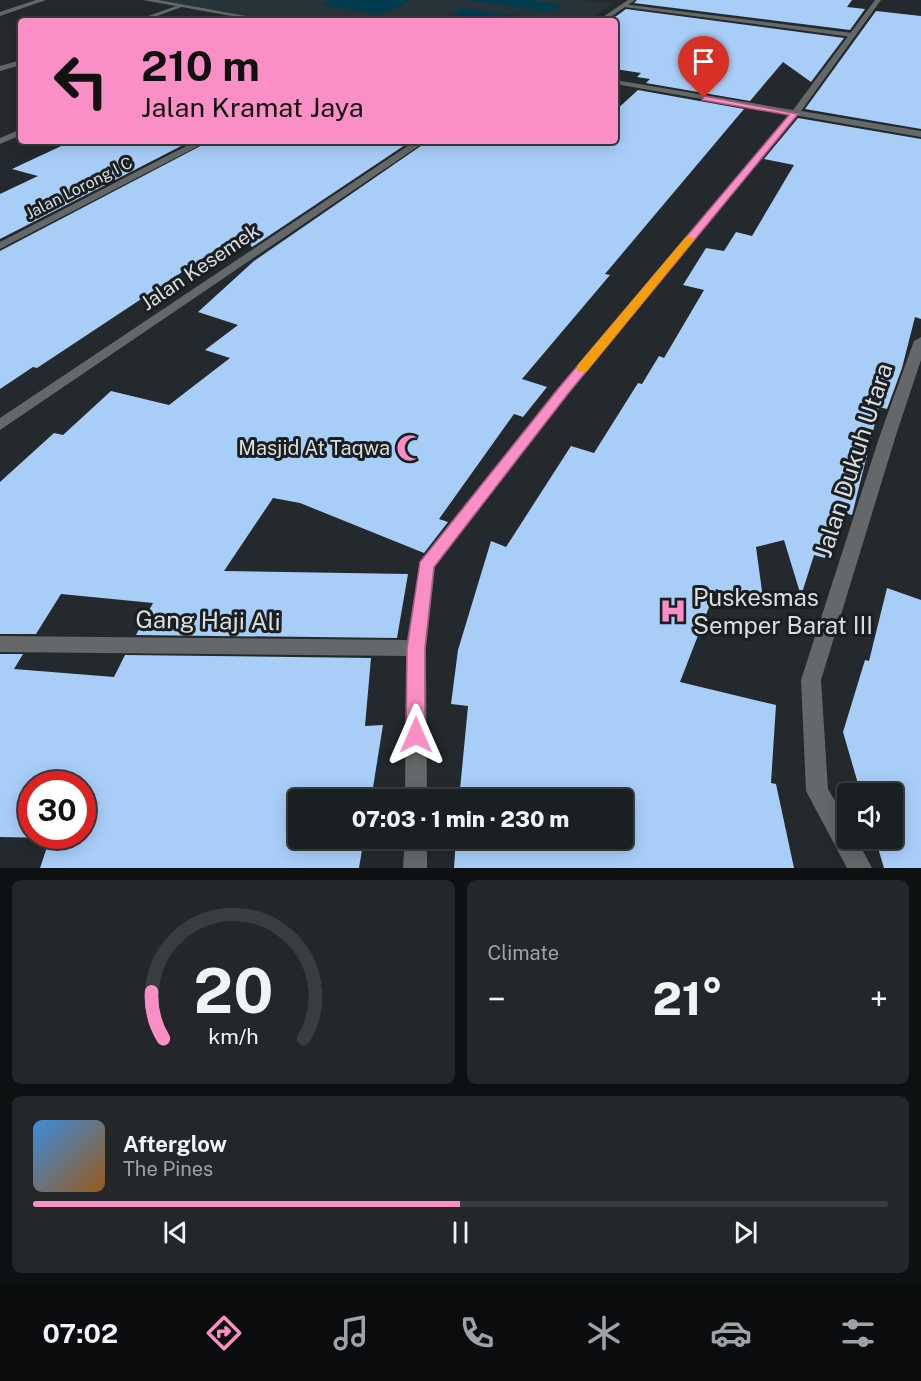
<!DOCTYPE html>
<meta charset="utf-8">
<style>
body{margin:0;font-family:"Public Sans",sans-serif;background:#23272a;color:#f1f3f6;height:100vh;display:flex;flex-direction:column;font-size:22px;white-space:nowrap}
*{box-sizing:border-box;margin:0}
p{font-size:20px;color:#9fa2a5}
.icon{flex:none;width:33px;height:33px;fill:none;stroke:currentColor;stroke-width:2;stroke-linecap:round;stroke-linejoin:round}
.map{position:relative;height:868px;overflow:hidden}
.sheet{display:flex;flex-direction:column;gap:12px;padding:12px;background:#0e1112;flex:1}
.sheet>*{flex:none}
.top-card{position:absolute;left:18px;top:18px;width:600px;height:126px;border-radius:6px;box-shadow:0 3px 15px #0003,0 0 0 2px #383d3f;background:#fa8fc6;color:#111;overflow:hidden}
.fabs{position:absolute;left:837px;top:783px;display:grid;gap:12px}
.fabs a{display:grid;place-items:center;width:66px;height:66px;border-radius:6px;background:#1a1f21;box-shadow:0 3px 15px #0003,0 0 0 2px #383d3f;font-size:30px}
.speed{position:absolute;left:18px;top:771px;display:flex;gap:12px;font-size:30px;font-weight:700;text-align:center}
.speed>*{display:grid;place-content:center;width:78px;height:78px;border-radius:50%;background:#1a1f21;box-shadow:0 3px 15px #0003,0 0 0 2px #383d3f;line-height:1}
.speed .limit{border:9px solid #d22;background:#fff;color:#111}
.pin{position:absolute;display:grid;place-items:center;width:51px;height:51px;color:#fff;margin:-62px -26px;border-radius:50% 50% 50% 0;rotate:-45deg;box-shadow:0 0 6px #0007}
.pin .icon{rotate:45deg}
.me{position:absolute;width:66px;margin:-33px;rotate:0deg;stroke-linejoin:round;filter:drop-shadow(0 0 4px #0008)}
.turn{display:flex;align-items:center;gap:21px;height:126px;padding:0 24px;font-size:27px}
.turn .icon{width:78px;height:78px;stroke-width:2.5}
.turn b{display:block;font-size:42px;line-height:51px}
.big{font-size:45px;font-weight:800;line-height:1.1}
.sheet .widget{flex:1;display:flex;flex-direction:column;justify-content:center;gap:9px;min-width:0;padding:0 21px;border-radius:9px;background:#23272a}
.sheet .dial{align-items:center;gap:0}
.dial svg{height:156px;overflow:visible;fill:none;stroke:#383d3f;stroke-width:7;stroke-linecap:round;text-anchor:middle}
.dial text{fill:#f1f3f6;stroke:none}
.song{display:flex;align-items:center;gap:18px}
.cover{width:72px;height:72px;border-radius:9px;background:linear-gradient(135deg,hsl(210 70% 55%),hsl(30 70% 35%))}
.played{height:6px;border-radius:3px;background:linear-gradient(90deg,#fa8fc6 50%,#383d3f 50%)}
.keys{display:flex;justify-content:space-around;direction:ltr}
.heat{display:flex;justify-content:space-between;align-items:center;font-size:33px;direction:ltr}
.sheet .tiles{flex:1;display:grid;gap:12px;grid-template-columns:1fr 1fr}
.widget:last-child{grid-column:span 2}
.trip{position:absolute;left:288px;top:789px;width:345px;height:60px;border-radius:6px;background:#1a1f21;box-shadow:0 3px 15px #0003,0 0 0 2px #383d3f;font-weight:800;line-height:60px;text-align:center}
.menu{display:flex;height:96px;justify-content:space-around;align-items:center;background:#0a0c0d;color:#9fa2a5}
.menu .icon{width:42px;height:42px}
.menu .active{color:#fa8fc6}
.menu b{font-size:27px;color:#f1f3f6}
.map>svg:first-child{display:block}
</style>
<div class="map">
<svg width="921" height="868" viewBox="0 0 921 868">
<rect width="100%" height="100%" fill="#23292c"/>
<polygon fill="#273439" points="154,0 583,0 612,4 587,21 271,21"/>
<g fill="#003c50">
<polygon points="331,0 406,0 410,1 382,14 321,5"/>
<polygon points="465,0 528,0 562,5 550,12"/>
<polygon points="463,8 538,19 498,21 452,14"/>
</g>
<g fill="#a8cdf7" fill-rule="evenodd">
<polygon points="637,0 852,0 847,7 865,9 850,30 634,3"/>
<polygon points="626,9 844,38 811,82 783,62 750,101 646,83 650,79 637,77 641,73 615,69 615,17"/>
<polygon points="876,11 921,16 921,129 805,109"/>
<polygon points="638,90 744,109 605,274 610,275 522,379 547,387 523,417 514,414 439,519 448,522 424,553 300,503 273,498 224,571 408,574 397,638 136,635 153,603 61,594 36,634 0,634 0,482 54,433 63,435 111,391 169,405 230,358 205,350 238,325 198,312 254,261 428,141 615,141 615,111"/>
<polygon points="798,118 921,139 921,319 915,317 902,368 887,409 879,407 852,515 839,511 825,558 814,555 801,596 784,540 756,547 764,606 716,589 680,682 776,705 771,783 776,784 794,868 454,868 456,838 622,838 622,800 459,800 468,706 451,704 458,650 491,541 506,547 571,446 594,453 638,383 642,384 659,356 664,358 704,290 683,285 706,248 724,251 736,232 752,236 794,165 764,159"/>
<polygon points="72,141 191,141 0,239 0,194 38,176 12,169"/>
<polygon points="210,141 411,141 252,247 241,233 37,368 33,367 0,389 0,251"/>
<polygon points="887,588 921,600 921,868 884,868 875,838 892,838 892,794 861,794 843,732 865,660 869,661"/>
<path d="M0,654h23l-9,15 100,8 11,-22 246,3 -6,68 18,-1 -12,75h-73v38h66l-5,30h-319l10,-30 -50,-1zM32,784h50v52h-50z"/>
</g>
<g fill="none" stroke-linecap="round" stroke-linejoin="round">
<g fill="#656868" fill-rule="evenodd">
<polygon points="36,0 46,0 0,16 0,12"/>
<polygon points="623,4 852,33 856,35 852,37 625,7"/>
<polygon points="179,5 184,6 144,21 134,21"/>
<polygon points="21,60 21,65 0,71 0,66"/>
<polygon points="794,111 798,114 797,116 567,395 435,567 426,648 427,800 405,800 406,656 0,652 0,636 407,640 420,561 557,389"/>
<polygon points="21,129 21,135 0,144 0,138"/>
<polygon points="196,141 208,141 0,249 0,242"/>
<polygon points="921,337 921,360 896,435 821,680 828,789 848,823 848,838 856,838 872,868 847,868 806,791 801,680 880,435 914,341"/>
<polygon points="405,838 427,838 427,868 403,868"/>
</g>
<g fill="#656868" fill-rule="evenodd">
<polygon points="143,0 158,0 274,21 259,21"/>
<polygon points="628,0 635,0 605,21 597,21"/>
<polygon points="875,0 881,0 801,111 921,131 921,137 615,84 615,80 793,110"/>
<polygon points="415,141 426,141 0,430 0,418"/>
</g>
</g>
<polygon fill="#fa8fc6" stroke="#a25d81" stroke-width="1.5" points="704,96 798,114 567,395 434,567 425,648 425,735 422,740 416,743 409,740 406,735 407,648 420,562 558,389 789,115 702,100"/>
<polygon fill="#f59e0b" points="689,236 694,239 693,241 586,372 577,372 577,366 686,237"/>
<defs>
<symbol id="mosque-bare" viewBox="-9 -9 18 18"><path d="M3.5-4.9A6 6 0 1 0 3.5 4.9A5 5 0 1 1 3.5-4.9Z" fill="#fa8fc6" stroke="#1a1f22" stroke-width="2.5" paint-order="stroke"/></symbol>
<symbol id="hospital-bare" viewBox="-9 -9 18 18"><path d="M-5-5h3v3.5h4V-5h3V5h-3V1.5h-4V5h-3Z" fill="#fa8fc6" stroke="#1a1f22" stroke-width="2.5" paint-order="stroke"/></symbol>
</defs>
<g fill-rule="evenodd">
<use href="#mosque-bare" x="391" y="429" width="38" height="38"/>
<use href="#hospital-bare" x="654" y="592" width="38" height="38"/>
</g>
<g text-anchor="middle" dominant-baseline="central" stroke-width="6" stroke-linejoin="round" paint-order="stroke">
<g font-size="16" fill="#dbdee0" stroke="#1a1f22">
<text transform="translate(79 188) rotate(-27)">Jalan Lorong I C</text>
</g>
<g font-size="20" fill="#dbdee0" stroke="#1a1f22">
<text transform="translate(200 267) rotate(-34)">Jalan Kesemek</text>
</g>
<g font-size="20" fill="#dbdee0" stroke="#1a1f22" text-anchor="end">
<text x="390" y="448">Masjid At Taqwa</text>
</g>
<g font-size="24" fill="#dbdee0" stroke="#1a1f22">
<text transform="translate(853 460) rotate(-72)">Jalan Dukuh Utara</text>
<text transform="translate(208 620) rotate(1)">Gang Haji Ali</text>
</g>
<g font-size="24" fill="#dbdee0" stroke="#1a1f22" text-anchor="start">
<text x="693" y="597">Puskesmas<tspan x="693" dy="28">Semper Barat III</tspan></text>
</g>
</g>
</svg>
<div class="fabs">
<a><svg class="icon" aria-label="sound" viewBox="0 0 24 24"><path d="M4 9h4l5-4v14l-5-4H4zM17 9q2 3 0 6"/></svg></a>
</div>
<div class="speed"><div class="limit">30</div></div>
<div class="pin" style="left:704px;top:98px;background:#d93025"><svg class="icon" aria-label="arrive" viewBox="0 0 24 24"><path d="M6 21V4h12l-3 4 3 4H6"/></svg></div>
<svg class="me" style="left:416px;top:735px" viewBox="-20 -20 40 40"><path d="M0-17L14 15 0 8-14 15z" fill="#fa8fc6" stroke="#fff" stroke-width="4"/></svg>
<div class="trip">07:03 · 1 min · 230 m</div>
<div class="top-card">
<div class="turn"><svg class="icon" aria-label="left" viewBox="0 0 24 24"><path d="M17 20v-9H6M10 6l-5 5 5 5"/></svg><div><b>210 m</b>Jalan Kramat Jaya</div></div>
</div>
</div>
<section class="sheet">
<div class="tiles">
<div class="widget dial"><svg viewBox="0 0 100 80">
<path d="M14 69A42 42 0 1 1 86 69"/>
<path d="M14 69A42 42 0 0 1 8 45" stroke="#fa8fc6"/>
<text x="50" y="56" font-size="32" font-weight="700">20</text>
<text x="50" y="72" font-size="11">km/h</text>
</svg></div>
<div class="widget"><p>Climate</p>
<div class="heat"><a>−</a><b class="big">21°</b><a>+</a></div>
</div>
<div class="widget">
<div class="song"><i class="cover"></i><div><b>Afterglow</b><p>The Pines</p></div></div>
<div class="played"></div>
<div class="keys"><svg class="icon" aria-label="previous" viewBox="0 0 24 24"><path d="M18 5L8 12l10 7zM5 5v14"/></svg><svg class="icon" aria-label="pause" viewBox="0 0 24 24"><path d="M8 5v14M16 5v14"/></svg><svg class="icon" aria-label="next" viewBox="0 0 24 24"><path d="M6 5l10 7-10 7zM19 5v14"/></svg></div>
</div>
</div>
</section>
<nav class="menu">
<b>07:02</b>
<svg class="icon active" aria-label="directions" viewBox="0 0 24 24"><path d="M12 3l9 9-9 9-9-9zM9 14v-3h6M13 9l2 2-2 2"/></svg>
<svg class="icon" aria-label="music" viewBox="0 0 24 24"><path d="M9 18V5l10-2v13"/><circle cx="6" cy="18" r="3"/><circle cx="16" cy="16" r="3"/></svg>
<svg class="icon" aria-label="phone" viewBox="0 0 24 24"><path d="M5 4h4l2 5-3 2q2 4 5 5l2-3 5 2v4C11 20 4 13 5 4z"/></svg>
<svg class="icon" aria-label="climate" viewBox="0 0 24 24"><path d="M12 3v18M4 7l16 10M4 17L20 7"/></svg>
<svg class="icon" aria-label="car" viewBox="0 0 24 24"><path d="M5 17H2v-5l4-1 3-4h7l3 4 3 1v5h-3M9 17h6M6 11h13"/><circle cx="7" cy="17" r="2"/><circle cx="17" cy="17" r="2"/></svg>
<svg class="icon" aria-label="filters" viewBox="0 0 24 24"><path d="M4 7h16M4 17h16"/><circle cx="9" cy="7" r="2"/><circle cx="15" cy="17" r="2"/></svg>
</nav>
